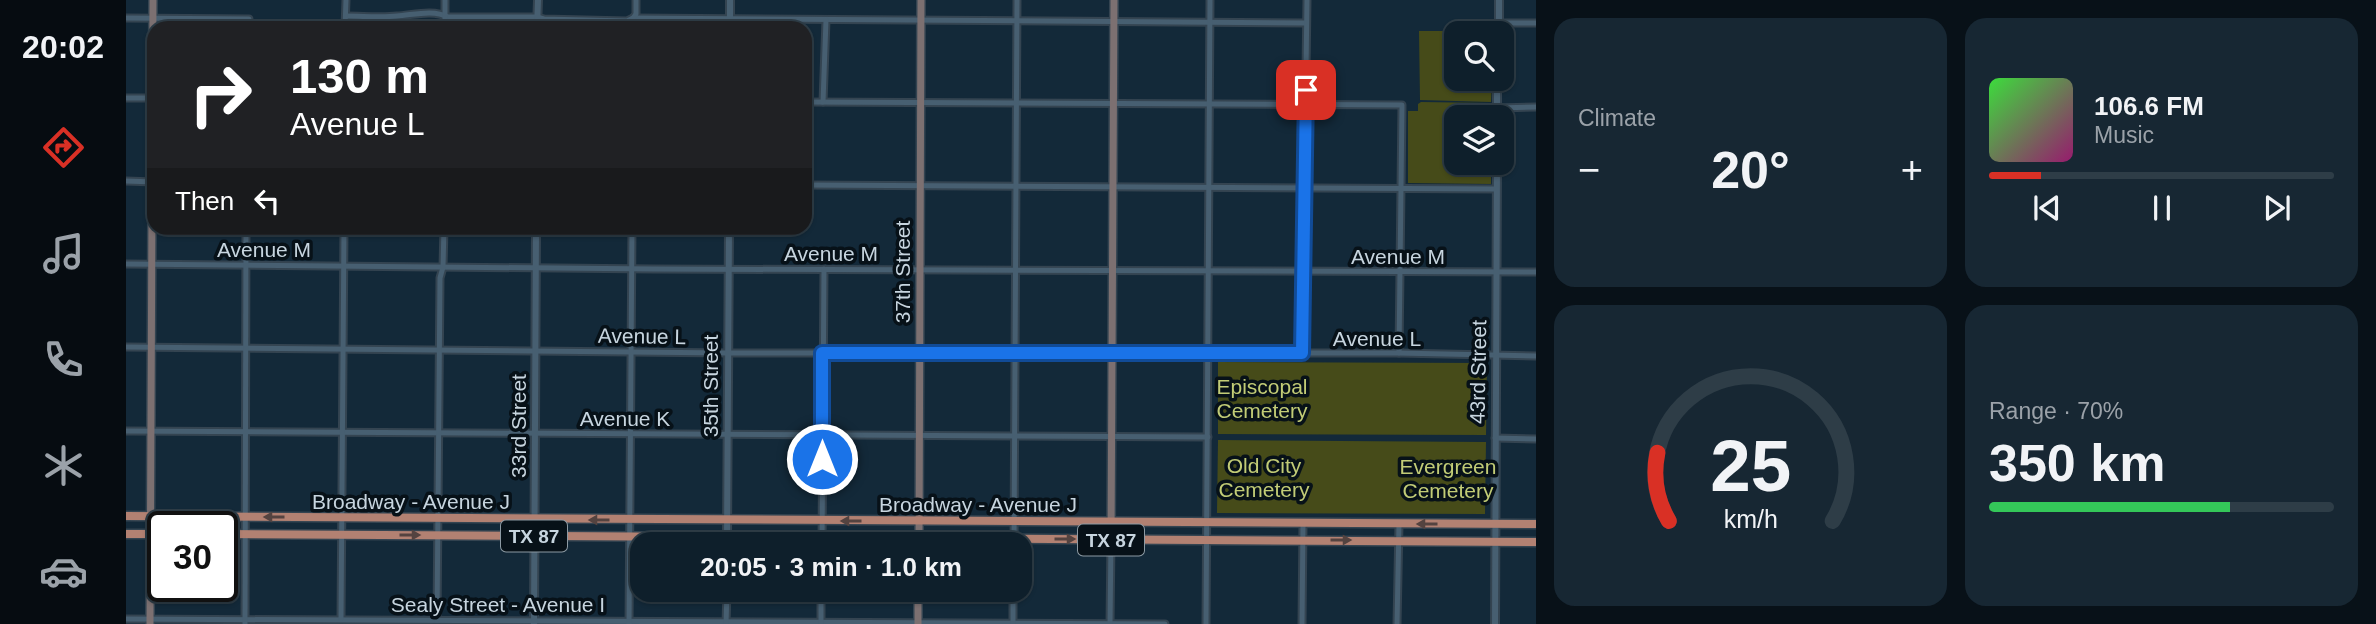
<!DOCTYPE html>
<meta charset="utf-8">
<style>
body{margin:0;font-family:Helvetica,sans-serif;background:#172733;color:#f1f3f6;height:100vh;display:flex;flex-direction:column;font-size:26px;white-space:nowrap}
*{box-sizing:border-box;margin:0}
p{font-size:23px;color:#9ba2a9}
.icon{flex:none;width:38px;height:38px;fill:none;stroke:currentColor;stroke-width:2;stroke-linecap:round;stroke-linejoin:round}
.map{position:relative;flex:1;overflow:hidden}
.panel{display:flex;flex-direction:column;gap:18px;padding:18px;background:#081118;width:840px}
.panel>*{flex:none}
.guide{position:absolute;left:21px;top:21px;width:665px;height:214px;border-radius:21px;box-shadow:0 2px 5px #0004,0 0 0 2px #2e3d47;background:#202124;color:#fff;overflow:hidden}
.tools{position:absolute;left:1318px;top:21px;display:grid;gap:14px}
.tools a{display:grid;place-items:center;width:70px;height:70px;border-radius:14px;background:#0e1f2b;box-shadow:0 2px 5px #0004,0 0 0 2px #2e3d47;font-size:35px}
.speed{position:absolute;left:21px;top:511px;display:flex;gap:14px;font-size:35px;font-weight:700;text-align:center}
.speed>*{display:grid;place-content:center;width:91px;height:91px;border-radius:50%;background:#0e1f2b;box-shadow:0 2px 5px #0004,0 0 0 2px #2e3d47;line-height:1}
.speed .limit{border:4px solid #111;border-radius:10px;background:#fff;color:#111}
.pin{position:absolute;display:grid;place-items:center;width:60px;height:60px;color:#fff;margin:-30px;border-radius:14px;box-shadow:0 4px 10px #0006}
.me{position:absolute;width:77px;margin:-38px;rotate:0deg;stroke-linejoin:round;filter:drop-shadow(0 0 5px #0008)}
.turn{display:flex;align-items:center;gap:24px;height:147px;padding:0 28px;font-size:32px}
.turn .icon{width:91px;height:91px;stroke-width:2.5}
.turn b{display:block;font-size:49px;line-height:60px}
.then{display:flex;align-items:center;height:66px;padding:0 28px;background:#0003;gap:14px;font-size:26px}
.big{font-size:52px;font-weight:800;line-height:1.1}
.panel .tile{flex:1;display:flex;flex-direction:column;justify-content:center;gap:10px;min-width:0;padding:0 24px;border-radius:21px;background:#172733}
.panel .dial{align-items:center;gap:0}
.dial svg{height:182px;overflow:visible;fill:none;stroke:#2e3d47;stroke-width:7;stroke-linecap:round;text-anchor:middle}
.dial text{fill:#f1f3f6;stroke:none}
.song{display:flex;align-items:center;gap:21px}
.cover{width:84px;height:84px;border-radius:10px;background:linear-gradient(135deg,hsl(120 70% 55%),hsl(320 70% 35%))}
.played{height:7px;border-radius:4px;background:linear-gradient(90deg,#d93025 15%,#2e3d47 15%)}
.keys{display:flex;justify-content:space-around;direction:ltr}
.heat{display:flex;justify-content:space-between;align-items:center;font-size:38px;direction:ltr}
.charge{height:10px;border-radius:5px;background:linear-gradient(90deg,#34c759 70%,#2e3d47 0)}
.panel .tiles{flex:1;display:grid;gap:18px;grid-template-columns:repeat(2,1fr)}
.trip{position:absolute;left:504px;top:532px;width:402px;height:70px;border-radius:21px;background:#0e1f2b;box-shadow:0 2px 5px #0004,0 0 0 2px #2e3d47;font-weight:800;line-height:70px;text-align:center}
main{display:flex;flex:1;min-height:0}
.tabs{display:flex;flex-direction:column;width:126px;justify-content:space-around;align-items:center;background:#060c11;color:#9ba2a9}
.tabs .icon{width:49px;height:49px}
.tabs .current{color:#d93025}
.tabs b{font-size:32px;color:#f1f3f6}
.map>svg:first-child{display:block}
</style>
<main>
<nav class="tabs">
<b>20:02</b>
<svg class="icon current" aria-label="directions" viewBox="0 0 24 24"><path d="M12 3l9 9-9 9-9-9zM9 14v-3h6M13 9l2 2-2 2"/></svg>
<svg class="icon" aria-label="music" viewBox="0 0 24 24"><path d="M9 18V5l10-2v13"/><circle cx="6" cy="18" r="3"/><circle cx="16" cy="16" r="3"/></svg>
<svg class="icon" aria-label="phone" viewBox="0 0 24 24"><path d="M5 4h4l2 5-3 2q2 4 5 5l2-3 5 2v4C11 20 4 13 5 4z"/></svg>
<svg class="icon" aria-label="climate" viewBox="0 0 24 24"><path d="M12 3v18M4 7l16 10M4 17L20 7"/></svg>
<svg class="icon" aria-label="car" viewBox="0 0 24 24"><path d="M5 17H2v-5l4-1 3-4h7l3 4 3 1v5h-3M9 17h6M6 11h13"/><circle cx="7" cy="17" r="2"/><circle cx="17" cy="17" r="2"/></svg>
</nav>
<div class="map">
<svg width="1410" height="624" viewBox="0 0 1410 624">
<rect width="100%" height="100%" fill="#132939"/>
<g fill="#464b19">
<polygon points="1293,31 1366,31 1366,33 1330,33 1330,79 1366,79 1365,102 1294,100"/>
<polygon points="1295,102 1365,103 1365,117 1330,117 1330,163 1365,163 1365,184 1282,183 1282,111 1292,111 1292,104"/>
<polygon points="1092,362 1361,363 1360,435 1092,434"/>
<polygon points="1092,440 1360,442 1359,514 1091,513"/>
</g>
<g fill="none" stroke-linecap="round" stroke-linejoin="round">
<defs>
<g id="minor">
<path d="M220,16c17,0 35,2 51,0 16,-1 36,-7 51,1h89l7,2 83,2 6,-3 673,5"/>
<polyline points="0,18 123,19"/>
<polyline points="1373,23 1410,23"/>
<polyline points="219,28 220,0"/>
<polyline points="319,28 319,0"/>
<polyline points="504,28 504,23 510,14 510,0"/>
<polyline points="0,98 28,98"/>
<polyline points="679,102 1276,105 1273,353"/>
<polyline points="697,102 700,20"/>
<polyline points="1371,108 1410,107"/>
<polyline points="0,181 28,182"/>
<polyline points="679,185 1370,189"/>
<polyline points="0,264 527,269 1410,272"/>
<polyline points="0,347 602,353 1273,353 1410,356"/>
<polyline points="1176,353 1181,0"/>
<polyline points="0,431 1082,437"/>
<polyline points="1369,438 1410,439"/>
<polyline points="696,544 698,269"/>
<polyline points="888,544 891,0"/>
<polyline points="0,619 1039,624"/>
<polyline points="215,619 218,228"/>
<polyline points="311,620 314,278 317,267 318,228"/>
<polyline points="119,624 120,228"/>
<polyline points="503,624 506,228"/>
<polyline points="600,624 601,590"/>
<polyline points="695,624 695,590"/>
<polyline points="887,624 887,590"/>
<polyline points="984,624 985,540"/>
<polyline points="1080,624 1084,0"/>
<polyline points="1176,624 1177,524"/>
<polyline points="1271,624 1273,524"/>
</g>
<g id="tertiary">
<polyline points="411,28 412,0"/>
<polyline points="604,28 604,0"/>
<polyline points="1373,33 1373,0"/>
<polyline points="1371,117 1371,79"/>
<polyline points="601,537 603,228"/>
<polyline points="408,624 410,228"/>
<polyline points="1369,624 1371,163"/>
</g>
<g id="secondary">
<polyline points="985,540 988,0"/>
<polyline points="793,544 795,0"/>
<polyline points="24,624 27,0"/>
<polyline points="792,624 792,590"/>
</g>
<g id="primary">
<polyline points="0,516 1410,524"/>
<polyline points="0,534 37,534"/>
<polyline points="96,534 1410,542"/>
</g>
</defs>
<use href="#minor" stroke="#344451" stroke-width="9"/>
<use href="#tertiary" stroke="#344451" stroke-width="10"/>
<use href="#secondary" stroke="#344451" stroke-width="10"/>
<use href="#primary" stroke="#344451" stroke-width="11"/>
<use href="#minor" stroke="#475f71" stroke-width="5"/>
<use href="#tertiary" stroke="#475f71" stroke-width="6"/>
<use href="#secondary" stroke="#7c7071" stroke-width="7"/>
<use href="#primary" stroke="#b28172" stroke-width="8"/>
</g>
<defs><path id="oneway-solid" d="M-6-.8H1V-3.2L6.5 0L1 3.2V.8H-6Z" transform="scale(1.75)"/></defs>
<g fill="#544340">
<use href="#oneway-solid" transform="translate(148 517) rotate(-180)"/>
<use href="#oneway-solid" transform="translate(473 520) rotate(-180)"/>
<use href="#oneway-solid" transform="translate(725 521) rotate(-180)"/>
<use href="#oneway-solid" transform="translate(1301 524) rotate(-180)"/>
<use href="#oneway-solid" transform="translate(284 535)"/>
<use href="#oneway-solid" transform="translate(939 539)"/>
<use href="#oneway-solid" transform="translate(1215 540)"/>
</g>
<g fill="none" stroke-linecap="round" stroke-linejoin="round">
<defs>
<polyline id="route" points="696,459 696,353 1176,353 1180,90"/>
</defs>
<use href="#route" stroke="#114b97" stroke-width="18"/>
<use href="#route" stroke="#1a73e8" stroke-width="12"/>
</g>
<g text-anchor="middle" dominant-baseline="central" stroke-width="7" stroke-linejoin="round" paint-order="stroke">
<g fill="#071118" stroke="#8d9aa3" stroke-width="2">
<rect x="375" y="520.5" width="66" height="31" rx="5"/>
<rect x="952" y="524.5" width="66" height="31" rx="5"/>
</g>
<g font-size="19" font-weight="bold" fill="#c7d5df">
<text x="408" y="536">TX 87</text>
<text x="985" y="540">TX 87</text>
</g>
<g font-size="21" fill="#c7d5df" stroke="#071118">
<text x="138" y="249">Avenue M</text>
<text x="705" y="253">Avenue M</text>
<text x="1272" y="256">Avenue M</text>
<text transform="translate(776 272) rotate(-90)">37th Street</text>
<text transform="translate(516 336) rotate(1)">Avenue L</text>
<text x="1251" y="338">Avenue L</text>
<text transform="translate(1352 372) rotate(-89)">43rd Street</text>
<text transform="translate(584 386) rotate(-90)">35th Street</text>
<text x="499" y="418">Avenue K</text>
<text transform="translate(392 426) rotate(-90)">33rd Street</text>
<text x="285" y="501">Broadway - Avenue J</text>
<text x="852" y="504">Broadway - Avenue J</text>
<text x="372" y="604">Sealy Street - Avenue I</text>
</g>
<g font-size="21" fill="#c2cc76" stroke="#071118">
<text x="1136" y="386">Episcopal<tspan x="1136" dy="24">Cemetery</tspan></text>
<text x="1138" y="465">Old City<tspan x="1138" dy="24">Cemetery</tspan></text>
<text x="1322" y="466">Evergreen<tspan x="1322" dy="24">Cemetery</tspan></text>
</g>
</g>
</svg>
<div class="tools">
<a><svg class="icon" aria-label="search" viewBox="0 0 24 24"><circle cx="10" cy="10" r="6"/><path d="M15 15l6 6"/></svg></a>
<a><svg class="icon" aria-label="layers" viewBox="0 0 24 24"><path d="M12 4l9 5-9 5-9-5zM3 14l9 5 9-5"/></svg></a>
</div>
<div class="speed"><div class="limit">30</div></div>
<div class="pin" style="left:1180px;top:90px;background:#d93025"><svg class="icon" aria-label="arrive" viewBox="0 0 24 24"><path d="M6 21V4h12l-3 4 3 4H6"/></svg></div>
<svg class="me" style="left:696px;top:459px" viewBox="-20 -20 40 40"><circle r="17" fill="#1a73e8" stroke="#fff" stroke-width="3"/><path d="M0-11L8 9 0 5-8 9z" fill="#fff"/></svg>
<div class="trip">20:05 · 3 min · 1.0 km</div>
<div class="guide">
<div class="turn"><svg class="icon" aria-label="right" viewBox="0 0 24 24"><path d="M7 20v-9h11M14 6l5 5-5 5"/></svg><div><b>130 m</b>Avenue L</div></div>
<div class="then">Then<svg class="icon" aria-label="left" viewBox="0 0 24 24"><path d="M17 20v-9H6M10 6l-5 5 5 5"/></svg></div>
</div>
</div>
<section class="panel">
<div class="tiles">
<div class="tile"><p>Climate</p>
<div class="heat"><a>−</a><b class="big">20°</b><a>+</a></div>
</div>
<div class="tile">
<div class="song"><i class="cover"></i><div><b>106.6 FM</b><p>Music</p></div></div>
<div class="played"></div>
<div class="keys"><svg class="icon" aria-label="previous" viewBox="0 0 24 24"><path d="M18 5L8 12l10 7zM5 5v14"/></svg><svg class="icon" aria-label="pause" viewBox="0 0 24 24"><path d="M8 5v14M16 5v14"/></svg><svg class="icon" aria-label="next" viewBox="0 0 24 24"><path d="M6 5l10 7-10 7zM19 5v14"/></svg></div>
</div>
<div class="tile dial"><svg viewBox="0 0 100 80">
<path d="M14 69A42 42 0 1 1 86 69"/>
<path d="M14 69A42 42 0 0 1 9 39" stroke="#d93025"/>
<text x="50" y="56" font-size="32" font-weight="700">25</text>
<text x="50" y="72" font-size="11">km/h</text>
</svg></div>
<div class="tile"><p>Range · 70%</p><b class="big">350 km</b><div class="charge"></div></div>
</div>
</section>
</main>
